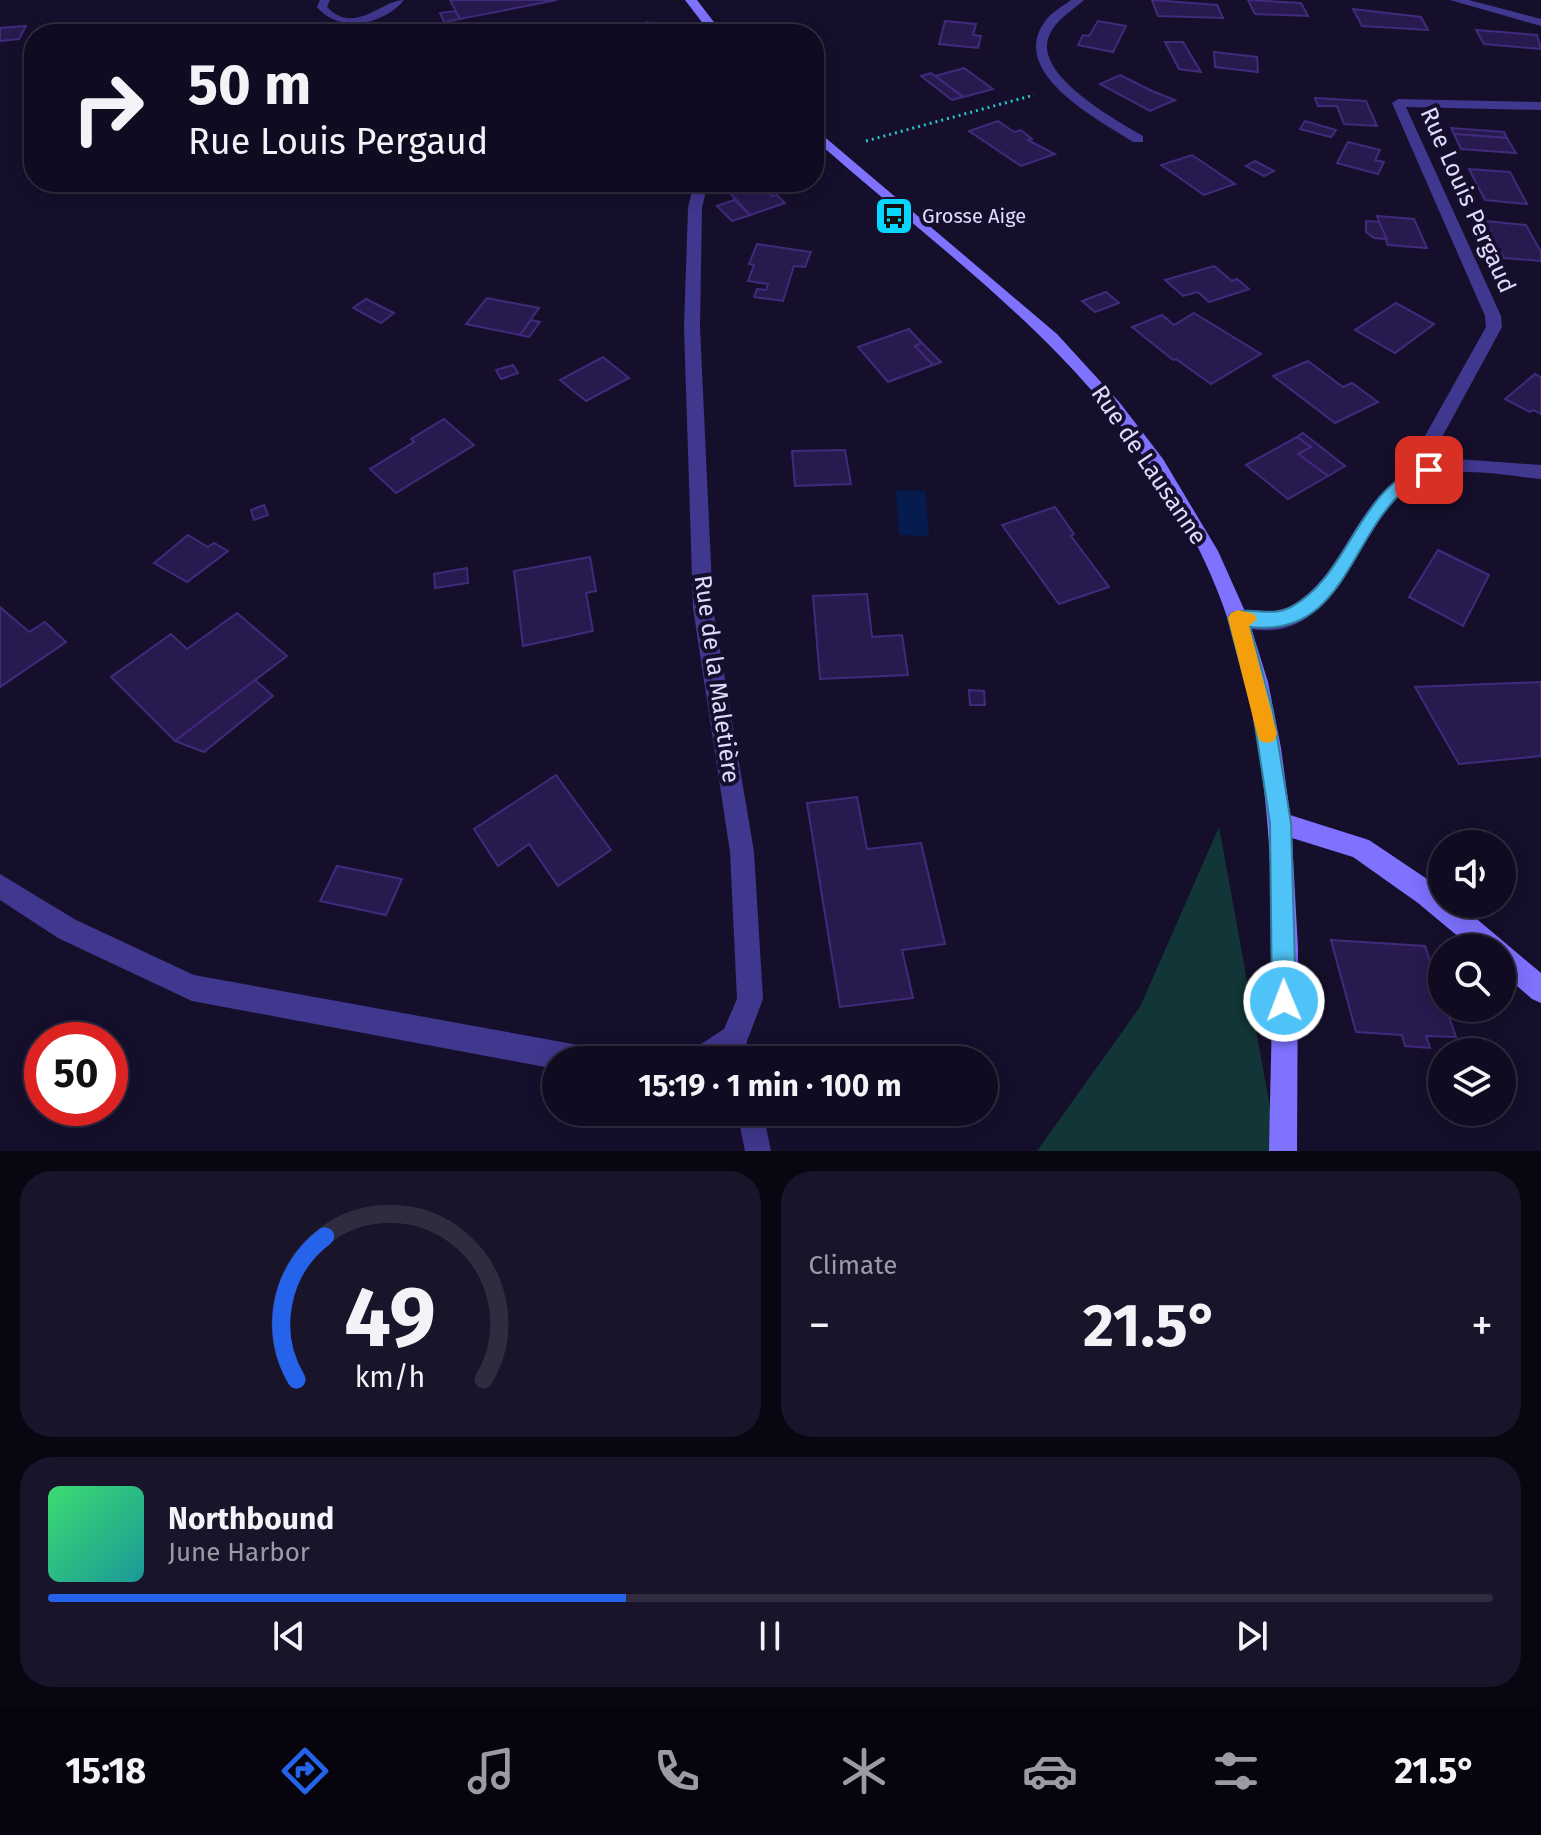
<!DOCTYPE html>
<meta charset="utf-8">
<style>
body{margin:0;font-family:"Fira Sans",sans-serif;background:#19142a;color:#f1f3f6;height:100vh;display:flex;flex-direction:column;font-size:30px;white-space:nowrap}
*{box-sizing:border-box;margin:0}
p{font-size:26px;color:#9c9ba5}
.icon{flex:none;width:44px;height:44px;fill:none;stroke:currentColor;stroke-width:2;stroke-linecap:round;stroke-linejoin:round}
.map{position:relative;height:1151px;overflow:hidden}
.side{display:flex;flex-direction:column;gap:20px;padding:20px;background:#090612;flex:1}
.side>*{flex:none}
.guide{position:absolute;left:24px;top:24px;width:800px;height:168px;border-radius:32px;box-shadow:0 4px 20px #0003,0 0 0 2px #302b3f;background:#100b21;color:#f1f3f6;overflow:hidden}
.controls{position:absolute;left:1428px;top:830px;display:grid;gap:16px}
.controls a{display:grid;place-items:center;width:88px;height:88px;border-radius:50%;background:#100b21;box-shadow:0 4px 20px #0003,0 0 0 2px #302b3f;font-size:40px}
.speed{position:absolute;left:24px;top:1022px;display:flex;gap:16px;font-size:40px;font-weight:700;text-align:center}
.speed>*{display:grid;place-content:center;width:104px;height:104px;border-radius:50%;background:#100b21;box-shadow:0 4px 20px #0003,0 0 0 2px #302b3f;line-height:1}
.speed .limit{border:12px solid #d22;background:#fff;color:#111}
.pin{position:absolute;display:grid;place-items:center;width:68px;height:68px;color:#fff;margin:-34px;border-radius:16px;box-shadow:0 4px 12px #0006}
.me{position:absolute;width:88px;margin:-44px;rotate:359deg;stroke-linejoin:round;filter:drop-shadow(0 0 6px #0008)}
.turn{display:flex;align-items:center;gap:28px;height:168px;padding:0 32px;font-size:36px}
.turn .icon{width:104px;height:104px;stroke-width:2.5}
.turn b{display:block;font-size:56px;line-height:68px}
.big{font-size:60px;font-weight:700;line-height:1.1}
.side .card{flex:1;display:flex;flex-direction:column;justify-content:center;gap:12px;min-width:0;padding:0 28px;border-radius:32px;background:#19142a}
.side .dial{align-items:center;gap:0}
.dial svg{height:208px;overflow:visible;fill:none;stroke:#302b3f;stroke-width:7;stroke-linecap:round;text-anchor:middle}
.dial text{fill:#f1f3f6;stroke:none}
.song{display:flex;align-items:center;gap:24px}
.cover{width:96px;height:96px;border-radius:12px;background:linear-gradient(135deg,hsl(140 70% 55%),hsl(180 70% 35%))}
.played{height:8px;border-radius:4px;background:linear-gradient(90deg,#2563eb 40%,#302b3f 40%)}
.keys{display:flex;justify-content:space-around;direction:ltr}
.heat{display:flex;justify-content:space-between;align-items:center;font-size:44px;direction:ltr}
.side .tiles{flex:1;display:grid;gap:20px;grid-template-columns:1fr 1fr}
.card:last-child{grid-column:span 2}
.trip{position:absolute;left:542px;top:1046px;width:456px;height:80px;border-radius:40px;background:#100b21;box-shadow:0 4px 20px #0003,0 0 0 2px #302b3f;font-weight:700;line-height:80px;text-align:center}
.menu{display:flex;height:128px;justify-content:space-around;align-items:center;background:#06040d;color:#9c9ba5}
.menu .icon{width:56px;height:56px}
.menu .current{color:#2563eb}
.menu b{font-size:36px;color:#f1f3f6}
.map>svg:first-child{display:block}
</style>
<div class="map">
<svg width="1541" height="1151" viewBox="0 0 1541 1151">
<rect width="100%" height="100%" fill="#160f2c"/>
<polygon fill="#123637" points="1219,827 1278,1151 1037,1151 1140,1007"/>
<polygon fill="#071c4e" points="896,490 925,491 929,536 899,535"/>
<g fill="#281a4f" stroke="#402a7c" stroke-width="2">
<polygon points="450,0 557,0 460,19"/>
<polygon points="1152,0 1217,5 1223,18 1158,16"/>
<polygon points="1248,0 1301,3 1308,16 1255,14"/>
<polygon points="1353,9 1421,17 1428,30 1362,26"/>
<polygon points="455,11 460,19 444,22 440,13"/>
<polygon points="945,21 976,24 973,35 981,36 978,48 939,44"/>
<polygon points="1098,21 1126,26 1113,52 1078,45 1083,35 1089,36"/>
<polygon points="26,26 19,39 0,41 0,28"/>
<polygon points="1476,30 1537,35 1541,49 1484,44"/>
<polygon points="1165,42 1183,42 1201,72 1179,69"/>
<polygon points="1214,52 1257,57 1258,72 1215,67"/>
<polygon points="964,68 993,89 964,97 935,76"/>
<polygon points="931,73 963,97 952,100 921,76"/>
<polygon points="1120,75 1152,91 1175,100 1150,111 1100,84"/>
<polygon points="1315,98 1366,101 1377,126 1344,124 1337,106 1318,106"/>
<polygon points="998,121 1014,132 1021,130 1032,139 1028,140 1055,154 1021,166 969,131"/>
<polygon points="1305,121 1336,130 1331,137 1300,129"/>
<polygon points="1451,128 1504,132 1507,138 1454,134"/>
<polygon points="1454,134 1507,138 1516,153 1461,149"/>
<polygon points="1348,142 1380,150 1375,160 1384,162 1378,174 1337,163"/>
<polygon points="1192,155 1235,184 1204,195 1161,165"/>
<polygon points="1255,161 1274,171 1264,176 1246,166"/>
<polygon points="1469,169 1510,172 1527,204 1485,200"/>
<polygon points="759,184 772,196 777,195 785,203 750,215 730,193"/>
<polygon points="734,200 750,215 732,221 717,206"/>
<polygon points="1377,216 1414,219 1427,248 1388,245"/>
<polygon points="1366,221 1379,222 1387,239 1374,238 1366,232"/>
<polygon points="1485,221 1526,225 1541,252 1541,261 1504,258"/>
<polygon points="757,244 811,252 805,267 794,266 783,301 754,297 757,289 766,290 768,284 748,281 754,265 749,264"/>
<polygon points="1214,266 1232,281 1237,279 1249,289 1209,302 1198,292 1183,296 1165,280"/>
<polygon points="1106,292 1119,303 1095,312 1082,301"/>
<polygon points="487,298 539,308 520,335 466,324"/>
<polygon points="366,299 394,313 381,323 353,308"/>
<polygon points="1396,303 1434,324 1395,353 1355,330"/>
<polygon points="1194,313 1261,354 1211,384 1176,359 1173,360 1132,327 1162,315 1174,325"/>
<polygon points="531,320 540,322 529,337 520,335"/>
<polygon points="909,329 922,343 915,346 933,365 888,382 858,347"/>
<polygon points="922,343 941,362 933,365 915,346"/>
<polygon points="603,357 629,378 586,401 560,380"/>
<polygon points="1308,361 1343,387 1352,383 1378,402 1335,423 1273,376"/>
<polygon points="513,365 518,373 501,379 496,370"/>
<polygon points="1535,374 1541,377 1541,414 1533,410 1530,412 1505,399"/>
<polygon points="444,419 474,445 396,493 370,469 414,442 411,439"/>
<polygon points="1303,433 1345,466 1328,476 1298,454 1311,447 1297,437"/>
<polygon points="1297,437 1311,447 1298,454 1328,476 1288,499 1246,465"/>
<polygon points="845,450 851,484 795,486 792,451"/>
<polygon points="264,505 268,515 254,520 251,510"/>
<polygon points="1055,507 1074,534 1071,536 1109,587 1059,604 1002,525"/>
<polygon points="188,535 208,547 214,543 228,551 187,582 154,563"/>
<polygon points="1438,550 1489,575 1463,626 1409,597"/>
<polygon points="590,557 596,591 586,593 593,631 523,646 514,571"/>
<polygon points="467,568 468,583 435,588 434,574"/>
<polygon points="867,594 872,637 902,635 908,675 820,679 813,596"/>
<polygon points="0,607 29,632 45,622 66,642 0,687"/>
<polygon points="237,613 287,656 175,741 111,677 171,634 187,649"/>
<polygon points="255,680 273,696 204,752 175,741"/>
<polygon points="1541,682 1541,756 1459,764 1415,687"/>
<polygon points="969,690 984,691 985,705 970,705"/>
<polygon points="556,775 611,850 558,886 529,844 498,866 474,829"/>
<polygon points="857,797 867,849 921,843 945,944 902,950 913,998 840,1007 807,803"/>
<polygon points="337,866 402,879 386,915 320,901"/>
<polygon points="1331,940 1425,946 1442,996 1442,1008 1446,1008 1456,1037 1426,1036 1430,1048 1405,1046 1402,1035 1356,1032"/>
</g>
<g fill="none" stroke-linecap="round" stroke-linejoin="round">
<polyline stroke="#28c5c6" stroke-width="3" stroke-dasharray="2 4" stroke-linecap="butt" points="866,141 1034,95"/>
<g fill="#40378e" fill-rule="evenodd">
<path d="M320,0h10l-3,7c28,29 54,-7 77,-7 -20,25 -65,34 -87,7z"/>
<polygon points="646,21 662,25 668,34 658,34 646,25"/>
<polygon points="734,1027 743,1030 751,1060 727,1060 722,1039 725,1030"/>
<polygon points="737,1112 763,1112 771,1151 745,1151"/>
</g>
<g fill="#40378e" fill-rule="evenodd">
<path d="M1071,0h13c-13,12 -28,19 -35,36 -16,39 67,84 94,100v6h-10c-36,-23 -127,-70 -87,-122 6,-8 17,-14 25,-20z"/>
<polygon points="1450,0 1469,0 1541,19 1541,26"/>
<path d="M1398,99l143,3v8l-135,-3 95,209 1,11 -68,125 2,10 21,-3 84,6v14c-34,-3 -77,-13 -110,-2 -82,26 -81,187 -200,147l-3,-6 3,-6c20,-7 39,6 60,-6 58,-34 62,-110 128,-139l-3,-15 70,-125 -1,-11 -93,-213z"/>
<polygon points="694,182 708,182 702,208 700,327 713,608 754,852 763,999 744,1049 726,1060 688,1060 692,1050 724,1029 737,999 730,852 693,608 684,327 688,208"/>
<polygon points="0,874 76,920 194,975 584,1046 594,1050 598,1060 556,1060 556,1069 192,1001 58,938 0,900"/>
</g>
<g fill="#7e72ff" fill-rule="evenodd">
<polygon points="685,0 697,0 723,34 711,34"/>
<path d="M814,128l243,206 63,69 43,56 55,92 30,67 20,64 13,66 9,67 79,25 67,45 6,5v14h17l82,69v30l-9,-4 -30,-26v-25h-30l-54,-45 -65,-46 -61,-19 6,111 -1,202h-28c3,-177 16,-363 -42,-534 -32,-96 -97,-189 -168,-262 -76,-78 -164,-144 -245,-216z"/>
</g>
</g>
<path fill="#4fc3f7" stroke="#337fa1" stroke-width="2" d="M1429,464l6,1 2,5c-9,11 -29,16 -40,27 -49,51 -58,140 -147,130l23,85 18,111 5,178 -3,9 -9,3 -9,-3 -3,-9 -2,-178 -17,-111 -25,-94 3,-5c20,-7 39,5 60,-6 60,-32 66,-122 138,-143z"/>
<polygon fill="#f59e0b" points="1238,610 1254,614 1257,619 1249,626 1277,734 1274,741 1267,743 1260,741 1257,734 1228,618 1231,613"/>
<defs>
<symbol id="bus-square" viewBox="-11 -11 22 22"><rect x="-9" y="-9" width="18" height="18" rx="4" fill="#07d7ff" stroke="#160f2c"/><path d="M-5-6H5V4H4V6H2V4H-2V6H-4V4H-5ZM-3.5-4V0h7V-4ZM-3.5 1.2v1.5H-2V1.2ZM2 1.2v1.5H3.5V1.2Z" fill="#111"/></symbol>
</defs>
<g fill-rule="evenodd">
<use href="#bus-square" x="872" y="194" width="44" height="44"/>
</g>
<g text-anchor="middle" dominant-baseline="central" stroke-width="8" stroke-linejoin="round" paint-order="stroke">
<g font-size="20" fill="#e1dbff" stroke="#160f2c" text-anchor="start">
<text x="922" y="216">Grosse Aige</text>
</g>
<g font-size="24" fill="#e1dbff" stroke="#160f2c">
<text transform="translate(1468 200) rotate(66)">Rue Louis Pergaud</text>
<text transform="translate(1149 465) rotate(56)">Rue de Lausanne</text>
<text transform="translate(717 679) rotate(82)">Rue de la Maletière</text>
</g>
</g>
</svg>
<div class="controls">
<a><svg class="icon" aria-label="sound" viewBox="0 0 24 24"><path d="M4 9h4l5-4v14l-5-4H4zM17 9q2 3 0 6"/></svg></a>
<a><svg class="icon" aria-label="search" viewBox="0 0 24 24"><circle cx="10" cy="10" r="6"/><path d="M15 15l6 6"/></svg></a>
<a><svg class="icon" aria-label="layers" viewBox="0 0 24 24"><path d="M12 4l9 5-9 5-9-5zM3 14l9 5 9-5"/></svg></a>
</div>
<div class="speed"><div class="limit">50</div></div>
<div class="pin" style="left:1429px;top:470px;background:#d93025"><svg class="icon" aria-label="arrive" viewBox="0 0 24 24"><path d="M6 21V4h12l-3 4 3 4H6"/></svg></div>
<svg class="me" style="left:1284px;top:1001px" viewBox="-20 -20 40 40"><circle r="17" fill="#4fc3f7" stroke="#fff" stroke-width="3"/><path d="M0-11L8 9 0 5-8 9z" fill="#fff"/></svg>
<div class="trip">15:19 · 1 min · 100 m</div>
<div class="guide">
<div class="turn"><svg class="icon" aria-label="right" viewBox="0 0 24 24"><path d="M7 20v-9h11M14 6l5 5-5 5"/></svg><div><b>50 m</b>Rue Louis Pergaud</div></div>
</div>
</div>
<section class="side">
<div class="tiles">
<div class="card dial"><svg viewBox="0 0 100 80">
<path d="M14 69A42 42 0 1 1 86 69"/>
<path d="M14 69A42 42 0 0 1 25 14" stroke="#2563eb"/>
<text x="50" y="56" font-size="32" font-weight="700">49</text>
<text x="50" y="72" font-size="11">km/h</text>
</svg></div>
<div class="card"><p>Climate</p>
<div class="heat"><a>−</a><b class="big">21.5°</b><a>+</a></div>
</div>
<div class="card">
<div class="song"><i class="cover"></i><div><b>Northbound</b><p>June Harbor</p></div></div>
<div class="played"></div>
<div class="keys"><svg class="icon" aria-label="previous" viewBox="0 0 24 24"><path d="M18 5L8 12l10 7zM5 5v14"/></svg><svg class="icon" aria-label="pause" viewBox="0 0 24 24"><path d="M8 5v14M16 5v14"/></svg><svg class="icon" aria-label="next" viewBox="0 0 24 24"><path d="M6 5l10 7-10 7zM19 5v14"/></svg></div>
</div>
</div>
</section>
<nav class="menu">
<b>15:18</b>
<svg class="icon current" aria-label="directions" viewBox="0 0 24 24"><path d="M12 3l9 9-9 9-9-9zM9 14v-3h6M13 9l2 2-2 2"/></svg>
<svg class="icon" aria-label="music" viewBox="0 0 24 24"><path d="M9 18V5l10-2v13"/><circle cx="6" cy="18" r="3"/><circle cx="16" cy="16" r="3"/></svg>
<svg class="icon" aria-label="phone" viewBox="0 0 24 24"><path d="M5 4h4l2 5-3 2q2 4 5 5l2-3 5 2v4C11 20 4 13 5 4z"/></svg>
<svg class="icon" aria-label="climate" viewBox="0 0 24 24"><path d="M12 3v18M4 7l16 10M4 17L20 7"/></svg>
<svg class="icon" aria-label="car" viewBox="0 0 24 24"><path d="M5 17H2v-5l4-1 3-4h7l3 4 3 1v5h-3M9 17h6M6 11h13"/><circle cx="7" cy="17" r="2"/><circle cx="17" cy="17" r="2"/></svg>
<svg class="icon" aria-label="filters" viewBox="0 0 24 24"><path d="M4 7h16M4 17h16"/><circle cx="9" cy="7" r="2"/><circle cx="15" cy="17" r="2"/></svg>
<b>21.5°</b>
</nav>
